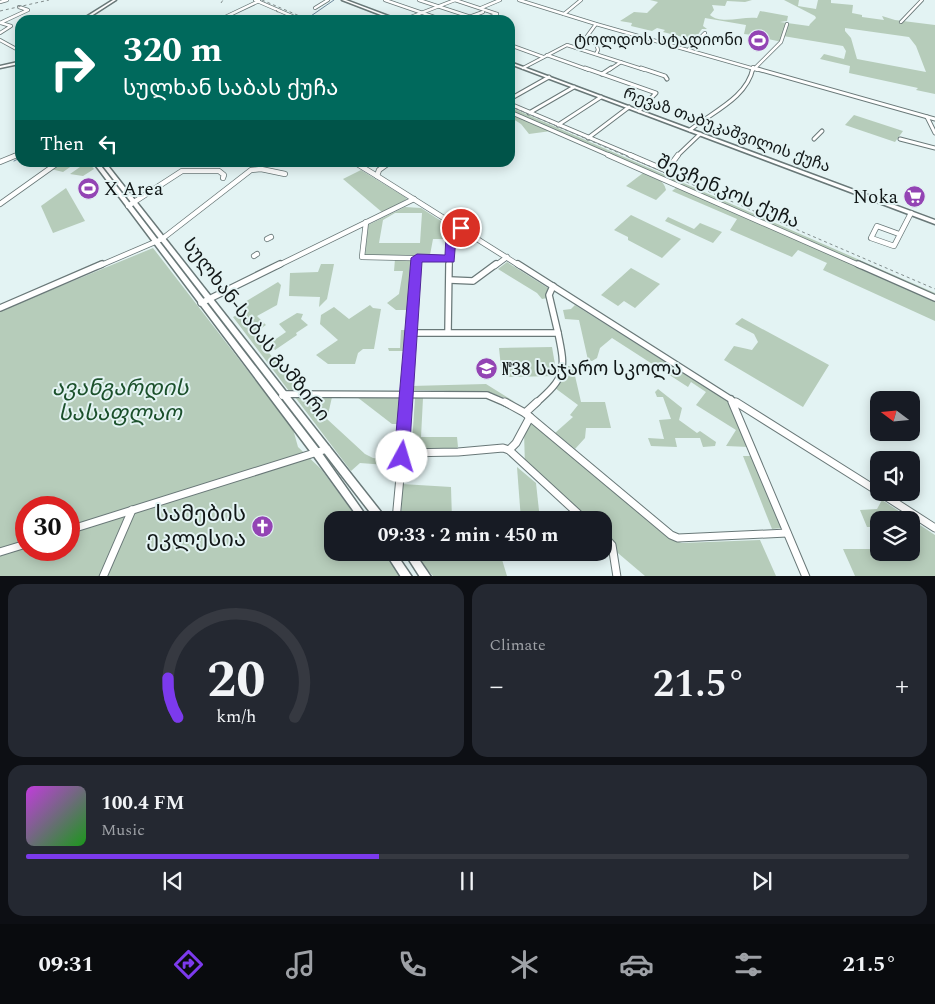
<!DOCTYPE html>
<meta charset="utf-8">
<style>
body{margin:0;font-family:Spectral,"Noto Sans Georgian",serif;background:#242831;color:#f1f3f6;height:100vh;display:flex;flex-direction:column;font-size:19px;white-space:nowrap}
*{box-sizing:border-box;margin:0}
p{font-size:16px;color:#9ea1a6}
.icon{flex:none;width:28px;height:28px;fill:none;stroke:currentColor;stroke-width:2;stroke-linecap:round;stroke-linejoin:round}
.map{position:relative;height:576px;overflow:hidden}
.sheet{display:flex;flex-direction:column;gap:8px;padding:8px;background:#0d0f14;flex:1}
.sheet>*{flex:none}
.banner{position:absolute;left:15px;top:15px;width:500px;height:152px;border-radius:15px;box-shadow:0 2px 12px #0003;background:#00695c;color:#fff;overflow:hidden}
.needle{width:32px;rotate:286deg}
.tools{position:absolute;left:870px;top:391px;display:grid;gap:10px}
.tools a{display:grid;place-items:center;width:50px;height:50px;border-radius:10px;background:#171b24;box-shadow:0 2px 12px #0003;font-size:25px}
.speed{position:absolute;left:15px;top:496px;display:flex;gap:10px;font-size:25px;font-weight:700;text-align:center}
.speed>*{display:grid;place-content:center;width:65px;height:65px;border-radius:50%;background:#171b24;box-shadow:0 2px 12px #0003;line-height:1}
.speed .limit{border:8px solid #d22;background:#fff;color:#111}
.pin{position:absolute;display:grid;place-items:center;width:42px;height:42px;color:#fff;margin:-21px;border:2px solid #fff;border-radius:50%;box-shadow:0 1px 5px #0007}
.me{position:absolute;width:55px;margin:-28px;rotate:6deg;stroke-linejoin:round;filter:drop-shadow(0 0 4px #0008)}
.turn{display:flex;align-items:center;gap:18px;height:105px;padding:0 25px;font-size:22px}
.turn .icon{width:65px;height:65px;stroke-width:2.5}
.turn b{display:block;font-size:35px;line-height:42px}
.then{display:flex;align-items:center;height:48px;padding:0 25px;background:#0003;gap:10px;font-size:19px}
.big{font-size:38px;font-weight:700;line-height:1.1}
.sheet .widget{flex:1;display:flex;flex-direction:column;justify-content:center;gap:8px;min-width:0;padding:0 18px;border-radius:15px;background:#242831}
.sheet .dial{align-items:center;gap:0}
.dial svg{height:130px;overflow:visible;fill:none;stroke:#363941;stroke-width:7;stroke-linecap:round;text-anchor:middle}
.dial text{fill:#f1f3f6;stroke:none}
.song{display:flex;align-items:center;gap:15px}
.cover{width:60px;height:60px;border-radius:8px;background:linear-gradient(135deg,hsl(290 70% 55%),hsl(120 70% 35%))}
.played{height:5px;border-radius:2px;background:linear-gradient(90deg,#7c3aed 40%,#363941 40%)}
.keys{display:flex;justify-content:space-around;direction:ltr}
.heat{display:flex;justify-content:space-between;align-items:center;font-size:28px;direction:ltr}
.sheet .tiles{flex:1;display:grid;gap:8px;grid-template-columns:1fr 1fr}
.widget:last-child{grid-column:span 2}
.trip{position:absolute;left:324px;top:511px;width:288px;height:50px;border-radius:15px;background:#171b24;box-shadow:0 2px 12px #0003;font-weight:700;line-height:50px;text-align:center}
.menu{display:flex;height:80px;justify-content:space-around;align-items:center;background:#090b0e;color:#9ea1a6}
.menu .icon{width:35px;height:35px}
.menu .on{color:#7c3aed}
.menu b{font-size:22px;color:#f1f3f6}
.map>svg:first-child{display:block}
</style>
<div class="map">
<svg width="935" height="577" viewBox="0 0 935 577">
<rect width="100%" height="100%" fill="#e3f3f3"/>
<g fill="#b6ccba" fill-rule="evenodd">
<path d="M650,0h102l-7,2 -18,-1 -2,5 -13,-1 2,5 -4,5c11,10 33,1 47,3l3,-7 28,5 -1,5 -7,1 29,4 1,-2 6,-6 -1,-2 -31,-16h15l-1,6 18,3 2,-9h13v3l22,2 -1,8 10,2v2l22,3 -2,-4 13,4 40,5v69l-19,-4 2,-2 -69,-15 1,-7 -30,-7 4,-5 20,5 2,-8 -3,-5 -60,-10 -1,6 -28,-6 9,2 -2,3 -11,-3 2,-3 -8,-1 2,-9 -41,-7 -2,8 4,3h-5l-8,11 -31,-8 2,-2 -8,-2 -5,3 -21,-5 1,-3 -12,-2 14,-9 13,1 11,-11zM845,28l64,9 7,9 10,26 -69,-13 -6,-21 -6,-7z"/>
<polygon points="510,107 935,293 935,298 551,131 529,134 521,124 510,117"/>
<polygon points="854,115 903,131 895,142 845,125"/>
<polygon points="61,162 89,163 94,169 83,176 70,174 80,167 73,165 63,172 51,169"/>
<polygon points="361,170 405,197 407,199 383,213 343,179"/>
<path d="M643,173c10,4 21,6 23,17l-10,10 -30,-14z"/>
<polygon points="677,187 935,301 935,321 823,270 827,263 798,250 792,257 730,230 737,219 672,191"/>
<polygon points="66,188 85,221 53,233 41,206"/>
<path d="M405,207l16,1 34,22 -6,4 -2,5h-14l-3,16h-65l3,-30zM395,213h27l-2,30h-41l4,-23z"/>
<polygon points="631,215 681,239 662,258 628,240 628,237 614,230"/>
<polygon points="668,217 694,229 700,223 722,232 713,243 665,221"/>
<path d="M153,248l140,181 5,18 23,22 38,51h-27v32l52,1 18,23 -402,1v-266zM26,508h43v42h-43z"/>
<polygon points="395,259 414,259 407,351 389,351 388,348 400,348 401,330 405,330 406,310 396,310 387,303 399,294 403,271 394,271"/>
<polygon points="507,262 548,288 547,298 542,299 537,293 498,269"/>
<polygon points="321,264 334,264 327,299 319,307 320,297 289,296 290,273 318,272"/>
<polygon points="631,268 660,284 635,308 624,301 618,306 601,295"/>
<polygon points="278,282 281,285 277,305 257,316 266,325 260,329 256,336 297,389 289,391 233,317 243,312 240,305"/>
<polygon points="370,305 373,308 381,309 374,349 363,349 358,353 355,364 328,364 316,355 338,340 320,324 321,315 334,307 349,319"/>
<polygon points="575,305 729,402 749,447 726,446 736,430 696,405 706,392 691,382 688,387 612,338 600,348 597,358 592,361 588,360 579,320 565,319 563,310 571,309"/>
<polygon points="297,313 303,314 301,319 308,325 296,333 297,335 275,350 270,343 286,332 279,324"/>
<polygon points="742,318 829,365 803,407 724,360 734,346 752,350 758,342 754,334 735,324"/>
<polygon points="552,347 557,376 502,377 499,348"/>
<polygon points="568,366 573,367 581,402 605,402 611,428 586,428 585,438 575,449 555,433 573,417 570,415 578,405 555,388 567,373"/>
<polygon points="486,384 515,402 489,392 411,390 411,386"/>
<polygon points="658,389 682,408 679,420 697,433 700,431 716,442 715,446 703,447 700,438 675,438 677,447 651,446 648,438 664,439 659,420 671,419 663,397 657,397 655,392"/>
<polygon points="295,397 332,397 327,419 365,454 373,458 386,459 386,465 360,463 351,471"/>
<polygon points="357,397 403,397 401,424 392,424"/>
<polygon points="415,398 423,398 421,437 457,437 458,447 455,450 406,449 406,445 412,443"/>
<polygon points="531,419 676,541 682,543 760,540 776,576 645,576 612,548 603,533 602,520 587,520 525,468 524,431"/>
<polygon points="743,456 752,456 782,528 772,529"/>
<polygon points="517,467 536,483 540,520 521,520"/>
<polygon points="402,484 451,487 452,520 401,520"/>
<polygon points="882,500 935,535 935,576 855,576 843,549 879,549 879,552 911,552 911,520 879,520 879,527 867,527 860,510 877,509"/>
<polygon points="413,553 453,553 454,555 500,553 507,576 433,576"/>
</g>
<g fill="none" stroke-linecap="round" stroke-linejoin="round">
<g stroke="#6d869a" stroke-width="1">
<polyline points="308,18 334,0"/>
<polyline points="14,161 20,158"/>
</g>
<defs>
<g id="minor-far4">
<polyline points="255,0 301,20"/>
<polyline points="385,0 443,20"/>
<polyline points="419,0 480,20"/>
<polyline points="455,0 497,14"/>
<polyline points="519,0 596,24 758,70"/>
<polyline points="0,2 7,0"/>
<polyline points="315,8 328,0"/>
<polyline points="481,8 500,0"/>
<polyline points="564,14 581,0"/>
<polyline points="219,20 259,1"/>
<polyline points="403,20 455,0"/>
<polyline points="461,20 483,12"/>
<polyline points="482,20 497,14"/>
<polyline points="901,22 922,0"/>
<polyline points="0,23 28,10 19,7"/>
<polyline points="596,24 585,39 596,43 598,50 596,54"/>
<polyline points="0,33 11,26 1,23"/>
<polyline points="0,40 20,51"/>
<polyline points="510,45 543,57"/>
<polyline points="689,49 705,33"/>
<polyline points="547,55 589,70"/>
<polyline points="523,68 567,45 645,70"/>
<polyline points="755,68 781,42 787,24"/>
<polyline points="609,70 621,62"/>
<polyline points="753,70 753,67"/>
</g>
<g id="minor-far3">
<polyline points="585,68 656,93 639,111"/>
<polyline points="641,68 665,76 667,79"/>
<polyline points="754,68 935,119"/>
<polyline points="602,74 611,68"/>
<polyline points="510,99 549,77"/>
<polyline points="510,104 633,156"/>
<polyline points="510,112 611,156"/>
<polyline points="529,113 574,87"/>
<polyline points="927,117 935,133"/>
<polyline points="558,125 601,97"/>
<path d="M690,130c22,-18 57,-32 63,-62"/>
<polyline points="588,138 629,107"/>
<polyline points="814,139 822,131"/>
<polyline points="900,139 935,148"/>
<polyline points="14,156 20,154"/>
<polyline points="677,156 700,134"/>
</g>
<g id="minor-far2">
<polyline points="608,155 861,266"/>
<polyline points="630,155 665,170"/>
<polyline points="0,162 17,155"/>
<polyline points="354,162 377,176"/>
<polyline points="390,162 379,170 377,176 520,266"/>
<polyline points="666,171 678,155"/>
<polyline points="0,204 59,162"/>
<polyline points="128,206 182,171 219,171 224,175 223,178"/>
<polyline points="366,222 362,257 450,259"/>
<polyline points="899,234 877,226 871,238 894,246 911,213"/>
<polyline points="267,239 271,237"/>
<polyline points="254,256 257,254"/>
<polyline points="99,266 162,239 251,170 261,169 285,174"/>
<polyline points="277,266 414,199"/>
<polyline points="417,266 417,258"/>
<polyline points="449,266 451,236 461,228"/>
<polyline points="495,266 507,257"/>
</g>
<g id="minor-far1">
<polyline points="518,264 738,404"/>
<polyline points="858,264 935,298"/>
<polyline points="450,280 473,281 496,264"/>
<polyline points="553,286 549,295 558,333"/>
<polyline points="201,303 280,264"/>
<polyline points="0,308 102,264"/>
<polyline points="448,332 449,264"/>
<path d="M412,333h146c8,38 8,44 -23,71"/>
<polyline points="282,396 285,394 487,395 508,404"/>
<polyline points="731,399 733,404"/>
<polyline points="406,404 417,264"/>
</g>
<g id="minor">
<polyline points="505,402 525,413 671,535 678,538 787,533"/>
<polyline points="732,402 806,577"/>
<polyline points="736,402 879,492"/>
<polyline points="525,413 537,402"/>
<polyline points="509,450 516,443 530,417"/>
<polyline points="402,453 458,452 503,448 509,450 585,520"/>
<polyline points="879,492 935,528"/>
<polyline points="396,520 407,402"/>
<polyline points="69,530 327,449"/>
<polyline points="602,534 612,545 617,577"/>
<polyline points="0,552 26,544"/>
<polyline points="103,577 132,510"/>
</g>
<g id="major">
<polygon points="113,0 116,0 85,20 81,20"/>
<polygon points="342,0 346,0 399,20 394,20"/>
<polygon points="18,62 20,63 19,64 0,68 0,66"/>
<polygon points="510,62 935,220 935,224 510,64"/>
<polygon points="93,162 98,162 319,449 369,520 360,520 313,455"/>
<polygon points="100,162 105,162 385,517 386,520 376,520"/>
<polygon points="385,552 395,552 412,577 401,577"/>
<polygon points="404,552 414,552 431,577 420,577"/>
</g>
</defs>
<use href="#minor-far4" stroke="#697878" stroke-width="4"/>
<use href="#minor-far3" stroke="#697878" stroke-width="5"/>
<use href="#minor-far2" stroke="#697878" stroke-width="6"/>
<use href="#minor-far1" stroke="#697878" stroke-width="8"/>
<use href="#minor" stroke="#697878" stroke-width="9"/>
<use href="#major" stroke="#697878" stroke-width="3"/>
<use href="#minor-far4" stroke="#fff" stroke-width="2.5"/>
<use href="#minor-far3" stroke="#fff" stroke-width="3"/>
<use href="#minor-far2" stroke="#fff" stroke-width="4.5"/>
<use href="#minor-far1" stroke="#fff" stroke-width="5.5"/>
<use href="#minor" stroke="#fff" stroke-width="7"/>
<use href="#major" fill="#fff" fill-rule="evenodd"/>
<g stroke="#828d8d" stroke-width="1" stroke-dasharray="3 3" stroke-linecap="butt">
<polyline points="262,0 309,20"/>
<polyline points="221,3 223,0"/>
<polyline points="276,10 279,14 277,20"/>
<polyline points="0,11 49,0"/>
<polyline points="510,106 935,289"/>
</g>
</g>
<polygon fill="#7c3aed" stroke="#51269a" points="461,225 466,228 456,238 454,262 422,262 409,457 407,462 402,464 396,462 394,457 411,258 417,254 445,255 446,236"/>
<defs>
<symbol id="stadium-disc" viewBox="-11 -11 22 22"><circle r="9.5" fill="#9344b4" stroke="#e3f3f3"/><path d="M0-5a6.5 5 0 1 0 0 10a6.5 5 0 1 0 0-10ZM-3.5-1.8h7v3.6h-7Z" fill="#fff"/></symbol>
<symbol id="supermarket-disc" viewBox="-11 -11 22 22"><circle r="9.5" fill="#9344b4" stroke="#e3f3f3"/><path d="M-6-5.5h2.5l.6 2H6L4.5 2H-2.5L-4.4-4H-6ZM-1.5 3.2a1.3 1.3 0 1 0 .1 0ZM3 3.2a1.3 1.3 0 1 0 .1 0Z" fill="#fff"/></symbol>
<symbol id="school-disc" viewBox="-11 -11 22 22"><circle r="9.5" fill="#9344b4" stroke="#e3f3f3"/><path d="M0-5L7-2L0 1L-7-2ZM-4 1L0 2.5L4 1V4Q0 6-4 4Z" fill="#fff"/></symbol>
<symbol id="church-disc" viewBox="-11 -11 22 22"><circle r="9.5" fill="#9344b4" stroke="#e3f3f3"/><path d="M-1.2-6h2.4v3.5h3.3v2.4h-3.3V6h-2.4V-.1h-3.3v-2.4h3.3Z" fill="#fff"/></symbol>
</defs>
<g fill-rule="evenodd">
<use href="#stadium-disc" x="746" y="28" width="25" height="25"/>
<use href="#stadium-disc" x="76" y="176" width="25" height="25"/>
<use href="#supermarket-disc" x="902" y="184" width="25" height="25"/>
<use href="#school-disc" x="474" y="356" width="25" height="25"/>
<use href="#church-disc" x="250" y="514" width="25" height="25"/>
</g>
<g text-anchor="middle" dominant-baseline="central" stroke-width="4" stroke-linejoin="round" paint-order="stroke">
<g font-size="16" fill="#111717" stroke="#e3f3f3" text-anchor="end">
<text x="743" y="40">ტოლდოს სტადიონი</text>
</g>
<g font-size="16" fill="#111717" stroke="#e3f3f3">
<text transform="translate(727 130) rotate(20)">რევაზ თაბუკაშვილის ქუჩა</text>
</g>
<g font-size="19" fill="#111717" stroke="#e3f3f3" text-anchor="start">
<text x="104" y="189">X Area</text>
<text x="898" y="197" text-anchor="end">Noka</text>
<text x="502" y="369">№38 საჯარო სკოლა</text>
</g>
<g font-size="19" fill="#111717" stroke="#e3f3f3">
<text transform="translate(728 192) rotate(24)">შევჩენკოს ქუჩა</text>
<text transform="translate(256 330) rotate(52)">სულხან-საბას გამზირი</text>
</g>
<g font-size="22" font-style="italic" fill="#1b502b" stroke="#e3f3f3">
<text x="120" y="388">ავანგარდის<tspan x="120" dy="25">სასაფლაო</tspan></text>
</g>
<g font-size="22" fill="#111717" stroke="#e3f3f3" text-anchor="end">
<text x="246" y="514">სამების<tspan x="246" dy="25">ეკლესია</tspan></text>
</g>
</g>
</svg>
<div class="tools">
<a><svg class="needle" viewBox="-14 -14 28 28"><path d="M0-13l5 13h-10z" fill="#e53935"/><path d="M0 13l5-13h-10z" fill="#9ea1a6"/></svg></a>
<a><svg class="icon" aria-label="sound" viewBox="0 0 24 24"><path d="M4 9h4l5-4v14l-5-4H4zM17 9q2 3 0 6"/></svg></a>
<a><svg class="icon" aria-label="layers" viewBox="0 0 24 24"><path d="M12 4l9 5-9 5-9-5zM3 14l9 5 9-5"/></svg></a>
</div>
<div class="speed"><div class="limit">30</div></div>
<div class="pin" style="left:461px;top:228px;background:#d93025"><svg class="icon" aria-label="arrive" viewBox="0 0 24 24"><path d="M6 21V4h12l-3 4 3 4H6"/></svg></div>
<svg class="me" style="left:402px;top:457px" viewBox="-20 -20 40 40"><circle r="19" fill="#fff"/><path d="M0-13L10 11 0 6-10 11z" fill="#7c3aed"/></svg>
<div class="trip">09:33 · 2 min · 450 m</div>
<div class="banner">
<div class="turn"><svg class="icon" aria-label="right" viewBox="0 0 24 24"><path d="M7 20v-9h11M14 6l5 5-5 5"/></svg><div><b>320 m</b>სულხან საბას ქუჩა</div></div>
<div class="then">Then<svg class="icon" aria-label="left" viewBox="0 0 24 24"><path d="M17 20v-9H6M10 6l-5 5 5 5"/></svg></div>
</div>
</div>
<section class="sheet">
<div class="tiles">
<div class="widget dial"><svg viewBox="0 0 100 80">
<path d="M14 69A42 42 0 1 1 86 69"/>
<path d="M14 69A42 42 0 0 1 8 45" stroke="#7c3aed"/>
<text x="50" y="56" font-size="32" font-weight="700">20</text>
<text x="50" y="72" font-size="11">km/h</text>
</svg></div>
<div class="widget"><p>Climate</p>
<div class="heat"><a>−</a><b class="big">21.5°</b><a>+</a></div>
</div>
<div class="widget">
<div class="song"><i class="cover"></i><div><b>100.4 FM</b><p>Music</p></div></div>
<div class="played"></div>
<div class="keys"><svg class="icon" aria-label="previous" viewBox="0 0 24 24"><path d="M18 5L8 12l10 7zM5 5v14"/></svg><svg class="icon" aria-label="pause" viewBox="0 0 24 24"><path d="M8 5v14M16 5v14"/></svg><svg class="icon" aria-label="next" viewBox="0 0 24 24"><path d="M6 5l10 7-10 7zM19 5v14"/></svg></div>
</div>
</div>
</section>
<nav class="menu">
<b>09:31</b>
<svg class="icon on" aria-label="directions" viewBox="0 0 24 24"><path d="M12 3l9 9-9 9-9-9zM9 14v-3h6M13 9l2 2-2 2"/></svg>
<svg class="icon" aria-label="music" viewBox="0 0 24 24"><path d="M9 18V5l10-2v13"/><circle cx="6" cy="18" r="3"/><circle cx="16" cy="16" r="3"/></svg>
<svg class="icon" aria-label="phone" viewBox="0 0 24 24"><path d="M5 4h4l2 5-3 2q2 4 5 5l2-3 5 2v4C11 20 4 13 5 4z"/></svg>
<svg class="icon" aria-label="climate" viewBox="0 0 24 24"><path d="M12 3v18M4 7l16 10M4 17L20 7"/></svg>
<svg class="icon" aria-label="car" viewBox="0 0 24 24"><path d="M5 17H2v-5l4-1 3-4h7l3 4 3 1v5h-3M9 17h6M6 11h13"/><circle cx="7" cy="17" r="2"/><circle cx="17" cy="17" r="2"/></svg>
<svg class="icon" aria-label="filters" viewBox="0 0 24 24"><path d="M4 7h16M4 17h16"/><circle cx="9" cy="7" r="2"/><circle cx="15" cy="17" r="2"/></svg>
<b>21.5°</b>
</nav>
